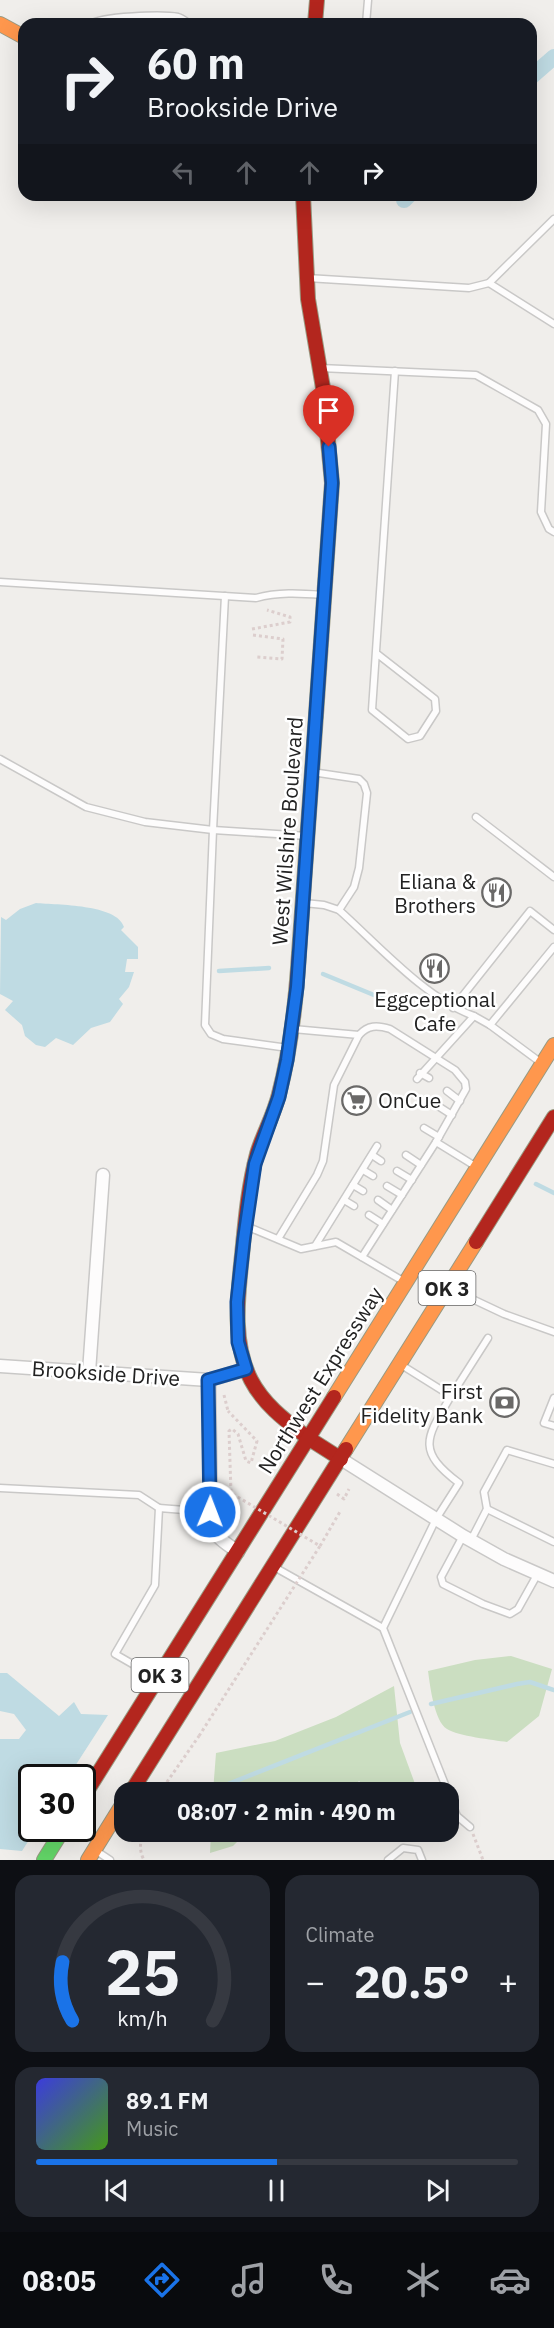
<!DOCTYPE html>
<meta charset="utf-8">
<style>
body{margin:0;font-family:"IBM Plex Sans",sans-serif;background:#242831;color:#f1f3f6;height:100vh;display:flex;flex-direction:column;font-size:22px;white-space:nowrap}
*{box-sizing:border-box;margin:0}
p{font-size:20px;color:#9ea1a6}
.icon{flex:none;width:33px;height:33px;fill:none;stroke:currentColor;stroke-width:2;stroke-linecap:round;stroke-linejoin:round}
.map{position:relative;height:1860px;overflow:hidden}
.panel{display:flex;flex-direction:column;gap:15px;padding:15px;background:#0d0f14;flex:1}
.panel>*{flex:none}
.guide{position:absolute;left:18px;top:18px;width:519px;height:183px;border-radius:18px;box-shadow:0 6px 24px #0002;background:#171b24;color:#f1f3f6;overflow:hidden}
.speed{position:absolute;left:18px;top:1764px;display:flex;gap:12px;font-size:30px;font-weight:700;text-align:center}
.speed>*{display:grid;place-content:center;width:78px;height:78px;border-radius:50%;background:#171b24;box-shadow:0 6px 24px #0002;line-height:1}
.speed .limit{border:3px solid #111;border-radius:9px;background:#fff;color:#111}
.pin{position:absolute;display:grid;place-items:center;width:51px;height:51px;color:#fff;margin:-62px -26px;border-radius:50% 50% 50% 0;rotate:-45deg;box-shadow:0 0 6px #0007}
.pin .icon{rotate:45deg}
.me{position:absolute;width:66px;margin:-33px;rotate:1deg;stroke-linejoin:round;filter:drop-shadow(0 0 4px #0008)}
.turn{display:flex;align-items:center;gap:21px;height:126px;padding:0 30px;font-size:27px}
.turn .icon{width:78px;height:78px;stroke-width:2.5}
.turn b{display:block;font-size:42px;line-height:51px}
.lanes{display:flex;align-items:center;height:57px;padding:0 30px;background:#0003;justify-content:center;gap:30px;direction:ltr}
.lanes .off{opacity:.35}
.big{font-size:45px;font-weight:800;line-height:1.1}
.panel .card{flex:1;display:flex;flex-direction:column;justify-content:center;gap:9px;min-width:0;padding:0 21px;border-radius:18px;background:#242831}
.panel .dial{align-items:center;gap:0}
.dial svg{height:156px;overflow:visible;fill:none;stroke:#363941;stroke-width:7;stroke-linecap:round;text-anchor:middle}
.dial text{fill:#f1f3f6;stroke:none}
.song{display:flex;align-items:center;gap:18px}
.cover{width:72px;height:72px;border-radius:9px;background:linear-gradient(135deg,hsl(240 70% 55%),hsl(100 70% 35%))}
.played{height:6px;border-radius:3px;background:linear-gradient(90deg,#1a73e8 50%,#363941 50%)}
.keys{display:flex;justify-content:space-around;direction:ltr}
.heat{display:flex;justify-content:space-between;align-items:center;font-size:33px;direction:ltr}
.panel .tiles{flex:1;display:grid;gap:15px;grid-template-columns:1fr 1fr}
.card:last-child{grid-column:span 2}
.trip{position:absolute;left:114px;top:1782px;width:345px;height:60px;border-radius:18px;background:#171b24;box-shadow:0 6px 24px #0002;font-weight:800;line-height:60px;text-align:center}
.tab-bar{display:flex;height:96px;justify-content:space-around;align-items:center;background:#090b0e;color:#9ea1a6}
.tab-bar .icon{width:42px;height:42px}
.tab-bar .on{color:#1a73e8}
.tab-bar b{font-size:27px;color:#f1f3f6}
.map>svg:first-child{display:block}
</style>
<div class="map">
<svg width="554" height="1860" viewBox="0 0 554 1860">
<rect width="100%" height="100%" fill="#f0eeeb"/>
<g fill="#cbdec1">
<path d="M511,1656l41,13 -13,47 -32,26c-14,-2 -49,-6 -60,-13 -13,-8 -17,-44 -19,-58l47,-11z"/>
<polygon points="394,1686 400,1743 418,1792 372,1792 359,1781 348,1792 213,1792 216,1753 275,1741 336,1717"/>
<polygon points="211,1832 247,1832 233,1846 210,1853"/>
</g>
<g fill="#bfdbe3">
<path d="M36,903c21,2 81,1 88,24l-3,3 17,17v12h-11l-2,13h9l-5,15 -10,12 4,5 -13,18 -19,6 -18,17 -17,-7 -11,9 -9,-2 -11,-9 -3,-11 -17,-15 8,-9 -13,-7 1,-77 5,3 14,-11z"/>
<polygon points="0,1673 7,1673 59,1716 74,1702 81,1714 108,1715 68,1777 32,1778 32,1828 36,1829 22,1851 0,1849 0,1739 19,1739 26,1730 14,1714 0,1711"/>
</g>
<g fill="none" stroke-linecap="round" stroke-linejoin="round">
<g stroke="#bfdbe3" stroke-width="4.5">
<polyline points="219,971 269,968"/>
<polyline points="323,974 403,1007"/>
<polyline points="536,1184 554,1193"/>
<polyline points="431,1704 517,1684 530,1682 554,1690"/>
<polyline points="208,1792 410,1712"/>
</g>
<g stroke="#bfdbe3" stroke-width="16">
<polyline points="531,77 554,57"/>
<polyline points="404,200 409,195"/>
</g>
<defs>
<g id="lane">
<path d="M91,24c9,-8 73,-10 87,-7 4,1 9,5 12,7"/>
<polyline points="366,24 368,0"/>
<polyline points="554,219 489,283 554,324"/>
<polyline points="307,278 469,288 489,283"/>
<polyline points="320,368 476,375 538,410 546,424 541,512 549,529 554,532"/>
<path d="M0,582l256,16c22,-6 43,-5 66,-3"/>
<polyline points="225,596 213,830 205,1025 211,1034 223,1039 288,1048"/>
<polyline points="376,653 435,699 436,711 420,736 408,739 372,710 395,371"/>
<polyline points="0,759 86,807 145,822 213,830 307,836"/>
<polyline points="312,772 359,779 364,784 367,793 359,868 354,887 339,910"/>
<polyline points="476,817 554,877"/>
<path d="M304,903l20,2 15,5c39,35 87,89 135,106"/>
<polyline points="453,1008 530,911 554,930"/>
<polyline points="490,1025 554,947"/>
<path d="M293,1029l66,6c9,-10 18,-10 31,-6l65,41 10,12 1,7 -30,53"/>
<polyline points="420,1073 429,1078"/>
<polyline points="417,1079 474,1016 490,1025 540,1062"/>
<polyline points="447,1091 460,1101"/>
<polyline points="438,1106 452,1115"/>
<polyline points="424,1128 439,1137"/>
<polyline points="372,1155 381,1161"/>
<polyline points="406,1155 421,1165"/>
<polyline points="363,1170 373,1176"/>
<polyline points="397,1171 412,1180"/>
<polyline points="353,1185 363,1191"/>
<polyline points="387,1186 402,1195"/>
<polyline points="344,1200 354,1206"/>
<polyline points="378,1200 392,1210"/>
<polyline points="369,1215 383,1224"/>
<polyline points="246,1226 301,1249 336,1242 403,1281"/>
<polyline points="278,1239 317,1175 323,1161 334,1085 359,1035"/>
<polyline points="315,1246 377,1146"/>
<polyline points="362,1257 436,1142 475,1166"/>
<polyline points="451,1289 504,1314 554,1332"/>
<polyline points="403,1366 451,1396 488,1338"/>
<polyline points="554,1398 544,1423 554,1426"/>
<polyline points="0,1488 139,1495 159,1508"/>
<polyline points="487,1509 554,1542"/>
<polyline points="463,1536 441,1577 443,1584 483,1604 510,1614 518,1609 537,1575"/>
<polyline points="471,1540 487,1509 484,1492 507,1450 554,1464"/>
<polyline points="276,1568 383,1628"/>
<polyline points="155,1677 115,1654 155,1585 159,1508 210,1512"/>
<path d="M448,1792l-65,-164 53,-109 23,-36c-44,-33 -32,-46 -8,-87"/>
<polyline points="448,1794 457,1816 470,1827"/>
<polyline points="98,1852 110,1860"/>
<polyline points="388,1860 403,1848 418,1850 422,1860"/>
</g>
<g id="street">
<polyline points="0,1366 209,1380 246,1369"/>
<polyline points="89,1372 103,1175"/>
<path d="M209,1380l2,143c4,15 15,20 27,29"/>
<polyline points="341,1459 463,1536 504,1559 554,1581"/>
</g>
<polyline id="fast" points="44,1860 64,1828"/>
<g id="slow">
<polyline points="0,24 24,37"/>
<polyline points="299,954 316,715"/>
<polyline points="334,1397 554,1045"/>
<polyline points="346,1449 476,1242"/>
<polyline points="88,1860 124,1802"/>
</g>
<g id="jam">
<polyline points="315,24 317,0"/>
<polyline points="303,195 308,299 323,388 332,483 316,715"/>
<path d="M299,954c-3,47 -8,95 -20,140 -5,21 -16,40 -22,60 -8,30 -11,60 -14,91 -4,43 -13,94 8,135 13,25 35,41 57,58"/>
<polyline points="476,1242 554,1117"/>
<polyline points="308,1438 341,1459"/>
<polyline points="131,1792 346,1449"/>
<polyline points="82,1799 334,1397"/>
</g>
</defs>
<use href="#lane" stroke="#c9c8c7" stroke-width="9"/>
<use href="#street" stroke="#c9c8c7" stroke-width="15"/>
<use href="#fast" stroke="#999a82" stroke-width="16"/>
<use href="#slow" stroke="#999a82" stroke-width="16"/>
<use href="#jam" stroke="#999a82" stroke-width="16"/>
<g stroke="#dccecd" stroke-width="3" stroke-dasharray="3 3" stroke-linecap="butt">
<polyline points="252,629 290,622 290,617 267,610"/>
<polyline points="253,635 283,639 282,659 257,657"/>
<polyline points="224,1395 228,1411"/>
<polyline points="337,1494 344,1499 349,1489"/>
<polyline points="320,1546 341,1510"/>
<polyline points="160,1792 199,1736"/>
<path d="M143,1832c-3,10 -4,19 1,28"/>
<polyline points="473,1834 483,1860"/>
</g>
<use href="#lane" stroke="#fdfcfc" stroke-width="6"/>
<use href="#street" stroke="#fdfcfc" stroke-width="12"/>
<use href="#fast" stroke="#63d668" stroke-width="14"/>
<use href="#slow" stroke="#ff974d" stroke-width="14"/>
<use href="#jam" stroke="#b3261e" stroke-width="14"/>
<polyline stroke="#dccecd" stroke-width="3" stroke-dasharray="3 3" stroke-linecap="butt" points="199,1736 320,1546 231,1493 229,1431 232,1429 238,1434 246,1461 251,1463 257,1441 228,1411"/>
</g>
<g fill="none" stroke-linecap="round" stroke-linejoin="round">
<defs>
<polyline id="route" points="210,1512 208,1380 246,1369 238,1342 237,1302 244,1239 255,1164 279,1097 287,1060 297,987 332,483 329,447"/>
</defs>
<use href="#route" stroke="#114b97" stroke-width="15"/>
<use href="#route" stroke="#1a73e8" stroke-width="10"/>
</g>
<defs>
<symbol id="restaurant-ring" viewBox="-11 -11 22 22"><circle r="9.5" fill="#fff" stroke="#6a6968" stroke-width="1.5"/><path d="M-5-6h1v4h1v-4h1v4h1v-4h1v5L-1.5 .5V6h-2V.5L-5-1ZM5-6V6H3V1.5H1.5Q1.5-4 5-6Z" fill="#6a6968"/></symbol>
<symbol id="supermarket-ring" viewBox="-11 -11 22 22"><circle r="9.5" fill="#fff" stroke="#6a6968" stroke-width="1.5"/><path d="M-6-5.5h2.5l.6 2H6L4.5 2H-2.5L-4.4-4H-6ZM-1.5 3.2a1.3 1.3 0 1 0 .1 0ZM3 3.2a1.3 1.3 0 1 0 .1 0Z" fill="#6a6968"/></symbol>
<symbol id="bank-ring" viewBox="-11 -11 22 22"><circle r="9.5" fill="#fff" stroke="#6a6968" stroke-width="1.5"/><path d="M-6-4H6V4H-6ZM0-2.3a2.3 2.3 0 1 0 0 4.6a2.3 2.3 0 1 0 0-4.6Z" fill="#6a6968"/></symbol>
</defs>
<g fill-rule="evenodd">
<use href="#restaurant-ring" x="480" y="876" width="33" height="33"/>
<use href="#restaurant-ring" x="418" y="952" width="33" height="33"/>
<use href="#supermarket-ring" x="340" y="1084" width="33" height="33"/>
<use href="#bank-ring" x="488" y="1386" width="33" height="33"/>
</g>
<g text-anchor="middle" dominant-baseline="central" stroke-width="5" stroke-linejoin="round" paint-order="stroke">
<g fill="#fff" stroke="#646464" stroke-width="1.5">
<rect x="418.5" y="1271" width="57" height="34" rx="4.5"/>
<rect x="131.5" y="1658" width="57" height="34" rx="4.5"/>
</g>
<g font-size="20" font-weight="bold" fill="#222">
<text x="447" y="1288">OK 3</text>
<text x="160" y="1675">OK 3</text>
</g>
<g font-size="21" fill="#222" stroke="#fff">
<text transform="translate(287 831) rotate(-86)">West Wilshire Boulevard</text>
<text transform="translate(106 1373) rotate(4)">Brookside Drive</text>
<text transform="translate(320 1380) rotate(-58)">Northwest Expressway</text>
</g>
<g font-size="21" fill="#222" stroke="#fff" text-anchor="end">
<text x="476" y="881">Eliana &amp;<tspan x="476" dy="24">Brothers</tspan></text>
<text x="435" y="999" text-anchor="middle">Eggceptional<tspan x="435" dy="24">Cafe</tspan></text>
<text x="378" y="1100" text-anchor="start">OnCue</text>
<text x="483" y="1391">First<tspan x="483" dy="24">Fidelity Bank</tspan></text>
</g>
</g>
</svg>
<div class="speed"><div class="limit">30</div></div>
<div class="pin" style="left:329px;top:447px;background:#d93025"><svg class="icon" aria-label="arrive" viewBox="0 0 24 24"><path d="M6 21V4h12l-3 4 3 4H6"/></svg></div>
<svg class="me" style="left:210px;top:1512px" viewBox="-20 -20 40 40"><circle r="17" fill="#1a73e8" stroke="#fff" stroke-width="3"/><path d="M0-11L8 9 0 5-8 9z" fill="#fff"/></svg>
<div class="trip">08:07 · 2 min · 490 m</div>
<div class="guide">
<div class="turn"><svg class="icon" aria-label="right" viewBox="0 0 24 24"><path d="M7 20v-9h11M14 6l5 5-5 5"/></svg><div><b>60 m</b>Brookside Drive</div></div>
<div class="lanes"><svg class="icon off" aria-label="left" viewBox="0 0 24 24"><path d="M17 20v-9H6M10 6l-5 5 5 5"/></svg><svg class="icon off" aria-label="ahead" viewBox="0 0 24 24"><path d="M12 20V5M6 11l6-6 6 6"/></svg><svg class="icon off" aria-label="ahead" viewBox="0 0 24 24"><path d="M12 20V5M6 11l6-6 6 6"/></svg><svg class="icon" aria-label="right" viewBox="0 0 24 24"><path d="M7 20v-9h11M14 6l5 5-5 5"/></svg></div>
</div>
</div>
<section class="panel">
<div class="tiles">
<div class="card dial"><svg viewBox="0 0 100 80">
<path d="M14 69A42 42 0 1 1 86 69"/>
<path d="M14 69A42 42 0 0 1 9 39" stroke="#1a73e8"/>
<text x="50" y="56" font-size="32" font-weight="700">25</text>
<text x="50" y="72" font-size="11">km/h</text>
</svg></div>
<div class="card"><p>Climate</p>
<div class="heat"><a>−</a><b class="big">20.5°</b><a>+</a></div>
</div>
<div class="card">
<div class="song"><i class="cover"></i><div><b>89.1 FM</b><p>Music</p></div></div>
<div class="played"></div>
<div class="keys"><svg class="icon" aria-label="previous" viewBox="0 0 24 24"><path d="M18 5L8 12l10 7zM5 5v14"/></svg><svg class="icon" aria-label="pause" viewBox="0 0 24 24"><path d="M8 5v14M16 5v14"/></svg><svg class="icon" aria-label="next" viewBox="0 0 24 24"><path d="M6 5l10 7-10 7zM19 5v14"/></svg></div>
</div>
</div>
</section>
<nav class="tab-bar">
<b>08:05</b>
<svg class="icon on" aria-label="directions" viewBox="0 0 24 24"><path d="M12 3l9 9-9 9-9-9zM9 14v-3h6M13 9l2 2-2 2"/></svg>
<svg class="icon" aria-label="music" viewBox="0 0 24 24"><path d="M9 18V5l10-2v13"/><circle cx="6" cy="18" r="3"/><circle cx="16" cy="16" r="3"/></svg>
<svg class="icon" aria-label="phone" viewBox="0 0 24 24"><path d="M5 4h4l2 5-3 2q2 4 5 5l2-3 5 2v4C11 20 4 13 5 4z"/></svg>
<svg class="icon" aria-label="climate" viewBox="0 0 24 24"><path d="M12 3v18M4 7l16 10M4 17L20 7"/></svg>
<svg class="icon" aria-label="car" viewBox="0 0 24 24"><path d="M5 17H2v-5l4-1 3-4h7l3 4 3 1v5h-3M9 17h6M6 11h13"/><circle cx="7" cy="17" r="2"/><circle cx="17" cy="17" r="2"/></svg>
</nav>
